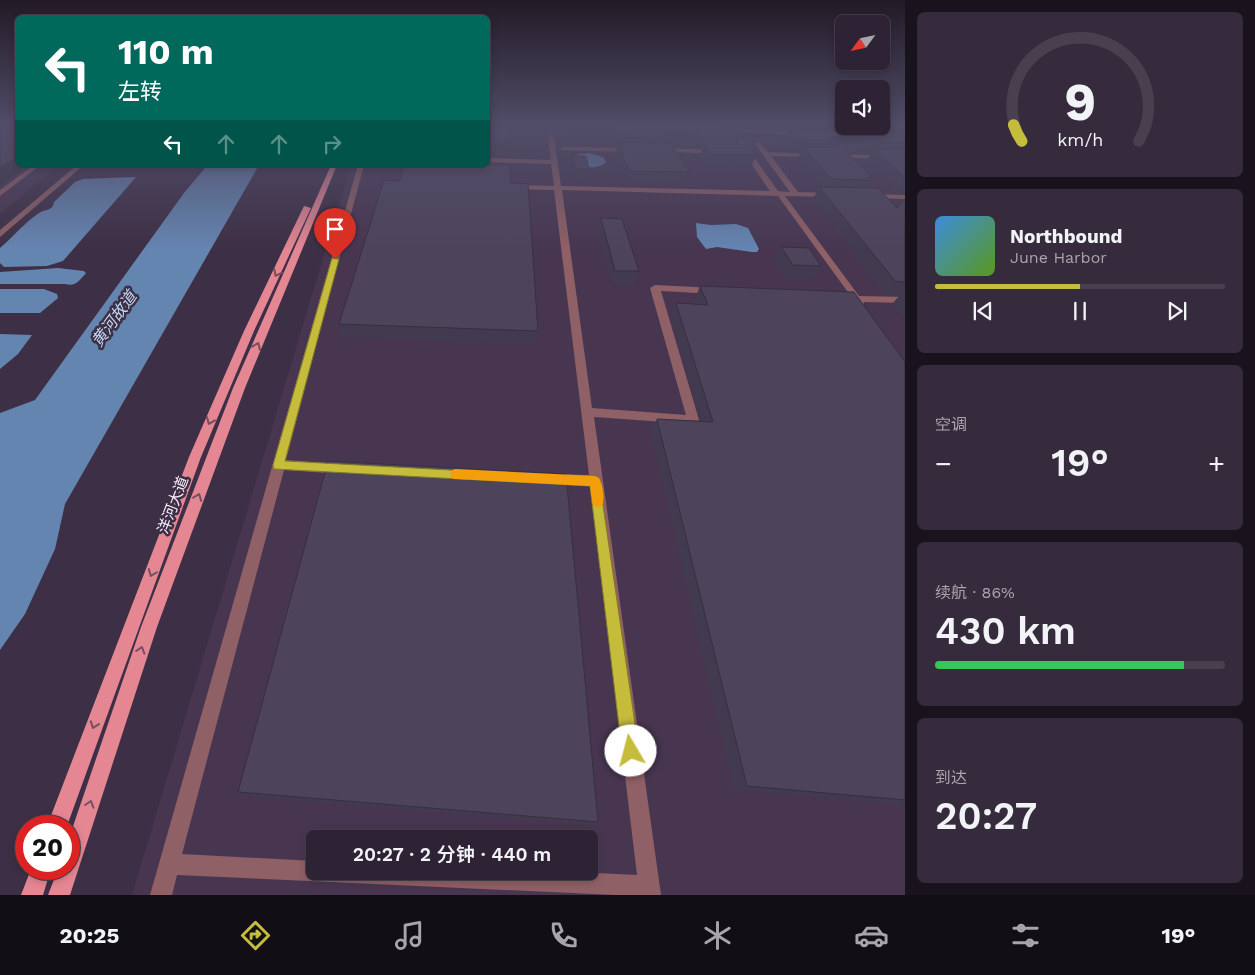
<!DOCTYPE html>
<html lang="zh">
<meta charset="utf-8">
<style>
body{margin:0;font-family:"Work Sans","Noto Sans SC",sans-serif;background:#362b3c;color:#f1f3f6;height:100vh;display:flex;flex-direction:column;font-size:19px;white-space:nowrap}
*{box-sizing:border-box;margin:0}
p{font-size:16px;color:#a7a4ac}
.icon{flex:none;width:28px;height:28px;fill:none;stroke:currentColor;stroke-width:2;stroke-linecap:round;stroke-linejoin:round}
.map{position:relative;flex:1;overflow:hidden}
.sheet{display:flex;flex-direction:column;gap:12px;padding:12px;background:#19131d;width:350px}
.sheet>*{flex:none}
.guide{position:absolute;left:15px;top:15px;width:475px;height:152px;border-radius:8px;box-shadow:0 2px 8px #0003,0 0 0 1px #49404f;background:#00695c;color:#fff;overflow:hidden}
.needle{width:32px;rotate:237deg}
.fabs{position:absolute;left:835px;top:15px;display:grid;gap:10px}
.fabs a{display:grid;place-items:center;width:55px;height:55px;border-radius:8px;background:#2e2334;box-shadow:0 2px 8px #0003,0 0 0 1px #49404f;font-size:25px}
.speed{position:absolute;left:15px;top:815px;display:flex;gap:10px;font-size:25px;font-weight:700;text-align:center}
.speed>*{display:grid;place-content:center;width:65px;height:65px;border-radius:50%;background:#2e2334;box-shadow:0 2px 8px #0003,0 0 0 1px #49404f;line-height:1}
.speed .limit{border:8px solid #d22;background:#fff;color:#111}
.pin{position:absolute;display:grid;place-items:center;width:42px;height:42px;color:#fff;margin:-51px -21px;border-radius:50% 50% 50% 0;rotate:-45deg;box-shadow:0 0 5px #0007}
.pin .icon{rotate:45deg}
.me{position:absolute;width:55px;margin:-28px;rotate:352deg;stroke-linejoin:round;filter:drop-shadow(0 0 4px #0008)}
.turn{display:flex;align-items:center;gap:18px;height:105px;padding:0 20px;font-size:22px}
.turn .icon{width:65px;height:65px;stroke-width:2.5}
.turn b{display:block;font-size:35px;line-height:42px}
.lanes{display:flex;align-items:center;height:48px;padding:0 20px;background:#0003;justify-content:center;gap:25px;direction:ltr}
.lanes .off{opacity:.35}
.big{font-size:38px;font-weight:600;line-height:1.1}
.sheet .card{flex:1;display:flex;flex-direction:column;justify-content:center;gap:8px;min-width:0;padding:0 18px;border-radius:8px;background:#362b3c}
.sheet .dial{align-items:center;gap:0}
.dial svg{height:130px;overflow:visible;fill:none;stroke:#49404f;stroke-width:7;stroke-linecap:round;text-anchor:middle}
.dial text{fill:#f1f3f6;stroke:none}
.song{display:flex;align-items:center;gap:15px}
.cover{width:60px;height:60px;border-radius:8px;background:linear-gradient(135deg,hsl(210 70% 55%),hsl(90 70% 35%))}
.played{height:5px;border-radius:2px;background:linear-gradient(90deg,#c6bc3c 50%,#49404f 50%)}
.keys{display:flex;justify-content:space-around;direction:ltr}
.heat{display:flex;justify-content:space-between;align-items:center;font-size:28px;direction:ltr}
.charge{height:8px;border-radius:4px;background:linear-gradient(90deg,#34c759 86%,#49404f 0)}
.trip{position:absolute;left:306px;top:830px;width:292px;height:50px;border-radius:8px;background:#2e2334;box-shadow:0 2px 8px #0003,0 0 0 1px #49404f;font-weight:600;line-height:50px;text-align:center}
.menu{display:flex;height:80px;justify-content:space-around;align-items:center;background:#120e15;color:#a7a4ac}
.menu .icon{width:35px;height:35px}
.menu .selected{color:#c6bc3c}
.menu b{font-size:22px;color:#f1f3f6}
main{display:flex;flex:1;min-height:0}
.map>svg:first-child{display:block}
</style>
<main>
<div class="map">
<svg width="905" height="895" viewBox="0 0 905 895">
<rect width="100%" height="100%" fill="#3d2f45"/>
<g fill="#483651" fill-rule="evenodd">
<polygon points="0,124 18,165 59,165 0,214"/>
<path d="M488,130l417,13v752h-773l219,-730h137zM315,839h275v32h-275z"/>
</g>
<g fill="#6585b1">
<path d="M589,153l14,4 3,5c-8,8 -27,7 -34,-3l7,-5z"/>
<polygon points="200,165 259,165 65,504 55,549 25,614 0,650 0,413 35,400 184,193 205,168"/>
<path d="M136,177l-73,84 -16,5 -43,1 -4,-4v-15c13,-11 25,-26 39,-35 6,-4 14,-2 15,-11l21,-20 8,-3z"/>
<polygon points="696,223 711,225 736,224 748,228 759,249 757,252 752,252 717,247 706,249 697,237"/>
<path d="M58,268l26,3 2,2c-7,8 -10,14 -21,11h-65v-12z"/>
<polygon points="0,289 44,289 57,294 58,298 40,313 0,313"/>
<polygon points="0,334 32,335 18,354 0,369"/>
</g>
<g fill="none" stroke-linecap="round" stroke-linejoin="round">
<g fill="#8f6065" fill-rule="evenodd">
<polygon points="565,124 627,124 905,135 905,139 736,132 778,191 790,192 755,144 756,143 760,143 768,152 817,154 818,155 815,157 771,156 798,192 833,193 836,193 836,197 785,196 859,296 905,297 905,303 864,302 863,305 860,306 854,301 840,300 840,296 850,295 778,196 562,190 592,408 686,415 650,288 655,285 715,288 720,291 715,294 661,291 699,420 697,423 693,424 594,417 661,895 615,895 177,875 172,895 150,895 358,165 364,165 286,460 343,464 348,465 349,469 348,473 343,474 284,470 182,854 315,861 315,871 555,871 637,875 590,486 550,484 545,483 543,479 545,475 550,474 589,475 554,190 515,189 511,187 515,185 554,186 551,164 488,162 488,158 551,160 548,136 551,134 554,136 561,186 770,191 729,132"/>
<polygon points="881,124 905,125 905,129 879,127"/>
<polygon points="564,147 632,148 635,150 632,152 562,150 561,149"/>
<polygon points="659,148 717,150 720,152 717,154 657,151 657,149"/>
<polygon points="835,154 905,156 905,160 833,157 833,155"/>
<polygon points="34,165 41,165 0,196 0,190"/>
<polygon points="77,165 84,165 0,237 0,230"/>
<polygon points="867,194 905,195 905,199 870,198 866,196"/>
</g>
<g fill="#e58693" fill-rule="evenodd">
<polygon points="331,165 337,165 245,388 157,627 70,895 48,895 58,869 69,869 69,838 141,627 233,388"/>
<polygon points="304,206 311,208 254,331 201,457 67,826 47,826 189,457 244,331"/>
<polygon points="31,869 51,869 43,895 21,895"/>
</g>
</g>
<g fill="#423a4f">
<polygon points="613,127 629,128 670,135 668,143 689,172 684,185 625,183 616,154 617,146 613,146 610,138"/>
<polygon points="488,128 509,141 508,153 488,153"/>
<polygon points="695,129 742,136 739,144 756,155 751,167 706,165 700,155 703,147 696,147 692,140"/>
<polygon points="788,130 835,140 831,148 872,178 866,187 897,208 905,199 905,320 892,304 900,295 885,294 813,199 819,187 821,187 798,159 801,151 791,151 783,141"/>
<polygon points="855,132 905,133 905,190 896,190 867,161 871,153 859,153 849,143"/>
<polygon points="572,156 589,169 587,181 573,180 570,168"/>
<polygon points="510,183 538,331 536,345 342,337 339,324"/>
<polygon points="601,218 639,271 635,285 612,284 598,231"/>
<polygon points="781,247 821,266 813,279 785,278 774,260"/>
<polygon points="700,286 905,362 905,805 734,790 651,432 657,419 702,421 670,317 676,303 697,304 695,299"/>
<polygon points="238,792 598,822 589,825 251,797"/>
</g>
<polygon fill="#363040" points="18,156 18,165 28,165 0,186 0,168"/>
<g fill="#4d445c" stroke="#363040">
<polygon points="0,124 18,124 18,156 0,168"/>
<polygon points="628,126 629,128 667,129 670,135 615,134 613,127"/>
<polygon points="488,128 509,129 509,141 488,141"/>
<polygon points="695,129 737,129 742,136 700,136"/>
<polygon points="788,130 826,131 835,140 797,139"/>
<polygon points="855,132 905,133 905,143 865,141"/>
<polygon points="618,142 671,143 689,172 629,171"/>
<polygon points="704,144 748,144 756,155 710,154"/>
<polygon points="803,147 843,148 872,178 868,177 871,180 831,179"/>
<polygon points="874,149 905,150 905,177 904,177"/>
<polygon points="572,156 586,156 589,169 575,168"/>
<polygon points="404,165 510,165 510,183 528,184 538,331 339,324 384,180 400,181"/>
<polygon points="819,187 878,188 897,208 905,199 905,282 895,281"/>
<polygon points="601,218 622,219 639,271 615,271"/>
<polygon points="781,247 809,248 821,266 793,265"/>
<polygon points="700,286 854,292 905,362 905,800 747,786 657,419 713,422 676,303 708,305"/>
<polygon points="328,461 566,474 598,822 238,792"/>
</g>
<defs><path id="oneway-chevron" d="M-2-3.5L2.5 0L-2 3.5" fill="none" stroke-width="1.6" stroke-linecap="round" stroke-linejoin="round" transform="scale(1.25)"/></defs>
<g stroke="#784d60">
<use href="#oneway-chevron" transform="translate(277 273) rotate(116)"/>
<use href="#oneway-chevron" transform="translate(257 346) rotate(-67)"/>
<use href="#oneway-chevron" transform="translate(210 421) rotate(113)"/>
<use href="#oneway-chevron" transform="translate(198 497) rotate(-69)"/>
<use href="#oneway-chevron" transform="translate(152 573) rotate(111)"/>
<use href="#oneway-chevron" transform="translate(141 650) rotate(-72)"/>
<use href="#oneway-chevron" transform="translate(94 725) rotate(110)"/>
<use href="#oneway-chevron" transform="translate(90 804) rotate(-72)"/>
</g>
<linearGradient id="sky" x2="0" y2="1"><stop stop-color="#221a26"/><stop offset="0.5" stop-color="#514d68"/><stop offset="1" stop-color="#514d68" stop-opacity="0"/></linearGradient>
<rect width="905" height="250" fill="url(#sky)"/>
<polygon fill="#c6bc3c" stroke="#817a27" points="332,258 339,259 285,461 599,478 639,751 637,757 631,759 625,757 622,751 590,486 274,469 273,465"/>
<path fill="#f59e0b" d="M455,469l140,7 4,2c4,7 6,21 3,28l-4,1 -5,-1 -3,-20 -135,-7 -4,-1 -1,-4 1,-3z"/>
<g text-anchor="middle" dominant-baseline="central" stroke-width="5" stroke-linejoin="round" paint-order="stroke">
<g font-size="15" fill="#f7eefc" stroke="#3d2f45">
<text transform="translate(173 505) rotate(-69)">洋河大道</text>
</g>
<g font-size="16" font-style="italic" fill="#c3d7f2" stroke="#3d2f45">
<text transform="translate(114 319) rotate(-54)">黄河故道</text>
</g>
</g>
</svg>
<div class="fabs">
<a><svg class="needle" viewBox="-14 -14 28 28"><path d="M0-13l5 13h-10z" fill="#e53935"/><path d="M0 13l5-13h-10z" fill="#a7a4ac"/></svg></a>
<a><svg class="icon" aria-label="sound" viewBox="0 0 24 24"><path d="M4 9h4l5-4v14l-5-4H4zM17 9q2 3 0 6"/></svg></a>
</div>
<div class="speed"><div class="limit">20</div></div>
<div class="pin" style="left:335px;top:259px;background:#d93025"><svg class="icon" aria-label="arrive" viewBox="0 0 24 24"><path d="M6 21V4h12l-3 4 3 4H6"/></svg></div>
<svg class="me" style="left:631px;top:751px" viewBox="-20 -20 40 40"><circle r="19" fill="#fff"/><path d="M0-13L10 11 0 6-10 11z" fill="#c6bc3c"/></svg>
<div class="trip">20:27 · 2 分钟 · 440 m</div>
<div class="guide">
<div class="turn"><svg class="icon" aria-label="left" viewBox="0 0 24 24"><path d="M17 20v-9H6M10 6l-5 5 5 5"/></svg><div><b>110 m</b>左转</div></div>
<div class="lanes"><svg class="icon" aria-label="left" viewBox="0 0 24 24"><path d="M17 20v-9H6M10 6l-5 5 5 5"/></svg><svg class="icon off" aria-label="ahead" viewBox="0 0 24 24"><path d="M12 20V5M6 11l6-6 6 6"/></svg><svg class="icon off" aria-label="ahead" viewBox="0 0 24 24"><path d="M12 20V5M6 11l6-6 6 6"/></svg><svg class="icon off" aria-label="right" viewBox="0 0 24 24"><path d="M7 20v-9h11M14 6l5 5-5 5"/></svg></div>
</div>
</div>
<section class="sheet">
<div class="card dial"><svg viewBox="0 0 100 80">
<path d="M14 69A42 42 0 1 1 86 69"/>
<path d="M14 69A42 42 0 0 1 9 59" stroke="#c6bc3c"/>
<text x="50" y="56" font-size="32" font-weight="700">9</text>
<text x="50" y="72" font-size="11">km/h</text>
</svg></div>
<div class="card">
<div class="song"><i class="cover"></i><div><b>Northbound</b><p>June Harbor</p></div></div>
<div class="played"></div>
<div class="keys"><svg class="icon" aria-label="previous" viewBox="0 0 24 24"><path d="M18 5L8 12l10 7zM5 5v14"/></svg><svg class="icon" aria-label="pause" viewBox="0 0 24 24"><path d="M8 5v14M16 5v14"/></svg><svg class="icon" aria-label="next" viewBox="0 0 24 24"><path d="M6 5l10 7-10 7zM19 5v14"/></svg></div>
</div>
<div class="card"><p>空调</p>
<div class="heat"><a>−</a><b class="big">19°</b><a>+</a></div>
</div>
<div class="card"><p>续航 · 86%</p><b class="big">430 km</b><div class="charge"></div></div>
<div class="card"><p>到达</p><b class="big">20:27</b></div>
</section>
</main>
<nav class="menu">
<b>20:25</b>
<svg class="icon selected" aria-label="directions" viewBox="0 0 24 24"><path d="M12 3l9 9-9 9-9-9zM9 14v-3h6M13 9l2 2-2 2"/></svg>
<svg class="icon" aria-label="music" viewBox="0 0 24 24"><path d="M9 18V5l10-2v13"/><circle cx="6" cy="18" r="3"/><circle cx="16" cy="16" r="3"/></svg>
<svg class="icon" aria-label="phone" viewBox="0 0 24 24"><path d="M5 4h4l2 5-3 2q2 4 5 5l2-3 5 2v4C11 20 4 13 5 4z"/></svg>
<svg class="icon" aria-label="climate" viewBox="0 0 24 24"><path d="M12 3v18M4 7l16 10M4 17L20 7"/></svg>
<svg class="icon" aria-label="car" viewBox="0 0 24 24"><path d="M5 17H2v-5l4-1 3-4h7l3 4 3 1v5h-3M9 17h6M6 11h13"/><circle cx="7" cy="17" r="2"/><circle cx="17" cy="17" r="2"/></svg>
<svg class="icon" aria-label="filters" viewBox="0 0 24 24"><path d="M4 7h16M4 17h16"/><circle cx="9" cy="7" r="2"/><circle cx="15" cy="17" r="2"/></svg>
<b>19°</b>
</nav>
